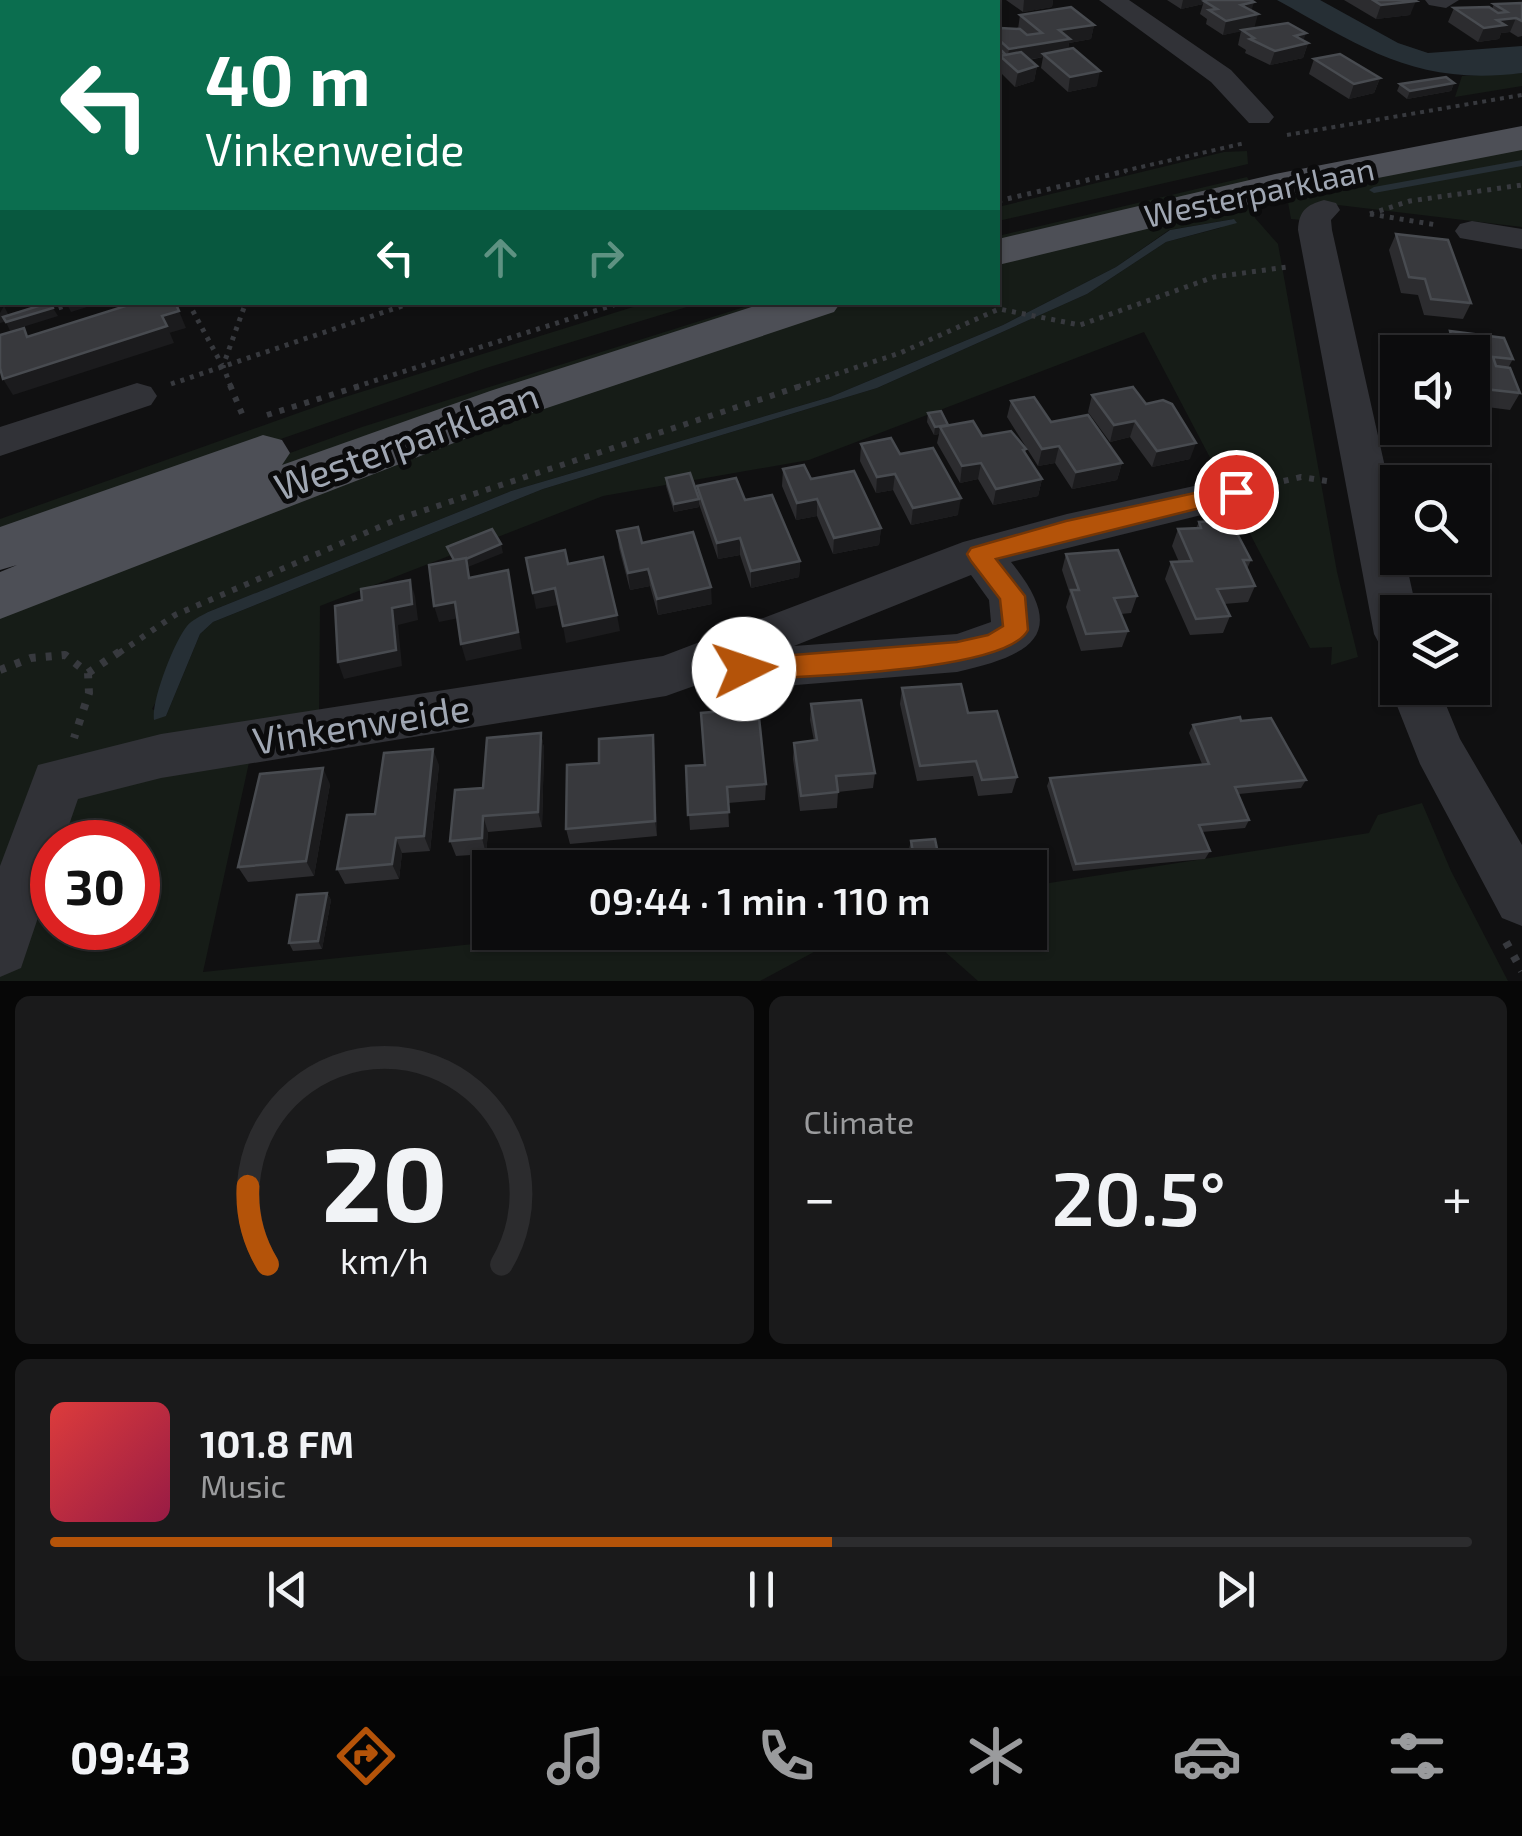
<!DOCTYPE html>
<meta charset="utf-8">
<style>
body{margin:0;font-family:"Exo 2",sans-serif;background:#1a1a1b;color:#f1f3f6;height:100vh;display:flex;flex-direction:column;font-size:38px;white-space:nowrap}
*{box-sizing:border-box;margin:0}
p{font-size:32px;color:#9a9b9d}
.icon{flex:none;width:55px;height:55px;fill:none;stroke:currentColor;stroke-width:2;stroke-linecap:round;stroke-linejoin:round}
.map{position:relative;height:981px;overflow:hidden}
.sheet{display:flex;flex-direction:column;gap:15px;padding:15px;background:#070707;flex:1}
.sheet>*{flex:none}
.hud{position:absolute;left:0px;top:0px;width:1000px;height:305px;box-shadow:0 2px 8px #0004,0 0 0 2px #2c2c2e;background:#0b6e4f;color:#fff;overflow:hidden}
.buttons{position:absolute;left:1380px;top:335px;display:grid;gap:20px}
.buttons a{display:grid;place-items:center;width:110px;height:110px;border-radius:0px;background:#0c0c0d;box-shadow:0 2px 8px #0004,0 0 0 2px #2c2c2e;font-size:50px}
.speed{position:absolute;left:30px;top:820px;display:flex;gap:20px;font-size:50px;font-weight:700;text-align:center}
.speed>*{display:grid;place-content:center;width:130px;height:130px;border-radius:50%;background:#0c0c0d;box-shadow:0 2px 8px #0004,0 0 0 2px #2c2c2e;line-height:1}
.speed .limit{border:15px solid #d22;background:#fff;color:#111}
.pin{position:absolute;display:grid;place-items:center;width:85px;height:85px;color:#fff;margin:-42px;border:5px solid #fff;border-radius:50%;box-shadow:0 2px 10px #0007}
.me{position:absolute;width:110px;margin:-55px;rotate:86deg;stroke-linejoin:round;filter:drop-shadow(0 0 8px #0008)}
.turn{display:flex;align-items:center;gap:35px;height:210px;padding:0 40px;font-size:45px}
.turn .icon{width:130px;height:130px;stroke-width:2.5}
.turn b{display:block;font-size:70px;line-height:85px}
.lanes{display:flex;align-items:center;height:95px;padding:0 40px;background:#0003;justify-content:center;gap:50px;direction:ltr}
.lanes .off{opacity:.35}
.big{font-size:75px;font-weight:600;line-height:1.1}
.sheet .widget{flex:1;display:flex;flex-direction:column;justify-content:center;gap:15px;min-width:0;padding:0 35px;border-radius:15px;background:#1a1a1b}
.sheet .dial{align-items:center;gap:0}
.dial svg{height:260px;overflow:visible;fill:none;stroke:#2c2c2e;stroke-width:7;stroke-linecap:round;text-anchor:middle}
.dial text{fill:#f1f3f6;stroke:none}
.song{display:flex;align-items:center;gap:30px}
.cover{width:120px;height:120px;border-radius:15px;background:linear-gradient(135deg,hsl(0 70% 55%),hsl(340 70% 35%))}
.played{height:10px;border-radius:5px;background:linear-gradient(90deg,#b45309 55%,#2c2c2e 55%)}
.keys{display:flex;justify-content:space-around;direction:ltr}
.heat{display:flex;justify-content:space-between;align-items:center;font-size:55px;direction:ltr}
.sheet .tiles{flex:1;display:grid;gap:15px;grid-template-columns:1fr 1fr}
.widget:last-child{grid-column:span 2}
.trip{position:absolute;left:472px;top:850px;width:575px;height:100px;border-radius:0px;background:#0c0c0d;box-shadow:0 2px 8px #0004,0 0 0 2px #2c2c2e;font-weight:600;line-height:100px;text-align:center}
.dock{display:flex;height:160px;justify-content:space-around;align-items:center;background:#050505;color:#9a9b9d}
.dock .icon{width:70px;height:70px}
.dock .selected{color:#b45309}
.dock b{font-size:45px;color:#f1f3f6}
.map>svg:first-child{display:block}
</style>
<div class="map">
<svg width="1522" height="981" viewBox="0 0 1522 981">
<rect width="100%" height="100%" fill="#101011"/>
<g fill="#161c17" fill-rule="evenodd">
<polygon points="1522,73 1522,86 1455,97 1462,76"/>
<polygon points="1522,145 1522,227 1338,205 1317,207 1302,220 1291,219 1286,191"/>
<polygon points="1247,151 1248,164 998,221 998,207 1224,152"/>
<polygon points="1247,177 1251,185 998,246 998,236"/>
<path d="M1252,199l3,19 23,26 59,328 21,85 -27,8 1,-18 -22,1 -166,-316 -335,128 -206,36 -283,110 -1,110 -69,42 -47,214 377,-39h269l-89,48h-760v-372l89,-40 712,-253 47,-13 150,-1v-42zM1234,219l-14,9 -54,14 -79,52 -210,94 -334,101 -330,133 -13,12 -34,82 -14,-7c22,-36 14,-74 56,-97l303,-121 319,-94 173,-72 113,-58 53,-37zM52,842h86v86h-86z"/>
<polygon points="646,303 700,303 486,368 0,536 0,519 332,401"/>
<polygon points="757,303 793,303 206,494 237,472 362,427"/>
<polygon points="1422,803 1451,871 1508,981 978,981 924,933 1030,932 1030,886 1369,833 1378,815"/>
</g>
<g fill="#262f35">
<path d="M1277,0h43l78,43 30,10 94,-7v27c-106,13 -156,-24 -245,-73z"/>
<path d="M1234,219l3,4 -71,19 -79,52 -210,94 -334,101 -330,133 -13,12 -34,82 -12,4c-3,-19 20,-78 33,-94 5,-6 14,-10 21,-14l303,-121 319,-94 173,-72 113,-58 54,-37z"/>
</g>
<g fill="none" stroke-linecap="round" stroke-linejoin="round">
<polygon fill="#262f35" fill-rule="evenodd" points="1522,160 1522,166 1374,193 1369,190 1374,187"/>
<g stroke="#37393e" stroke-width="4" stroke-dasharray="4 5" stroke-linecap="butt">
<polyline points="1287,135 1522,95"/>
<polyline points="1115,173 1245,143"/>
</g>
<g stroke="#37393e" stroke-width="5" stroke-dasharray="4 6" stroke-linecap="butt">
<polyline points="998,201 1126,171"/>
<polyline points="1370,214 1410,201 1522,185"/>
<polyline points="1370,214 1437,225"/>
<polyline points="188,302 222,365"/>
<polyline points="49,311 77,302"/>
<polyline points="171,384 414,302"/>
<polyline points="231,387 223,366 246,302"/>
<polyline points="355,387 623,302"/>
<polyline points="797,387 900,353 999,309 1080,325 1214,277 1287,267"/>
</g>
<g stroke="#37393e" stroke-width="6" stroke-dasharray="5 8" stroke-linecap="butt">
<polyline points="230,385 245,421"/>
<polyline points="267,415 363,385"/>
<polyline points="1271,484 1301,477 1327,481"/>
<polyline points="119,653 175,615 398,519 804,385"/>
</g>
<g stroke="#37393e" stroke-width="8" stroke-dasharray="6 10" stroke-linecap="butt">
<polyline points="0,670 31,658 65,655 88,673 89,693 74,738"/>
<polyline points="88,673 122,650"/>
<polyline points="1506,942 1522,971"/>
</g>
<g fill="#313237" fill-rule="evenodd">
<polygon points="304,0 330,0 331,2 306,2"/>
<polygon points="1099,0 1129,0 1231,70 1269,111 1274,117 1269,123 1249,123 1211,82"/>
<polygon points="1425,0 1459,0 1446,8 1429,5"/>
<polygon points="2,7 2,28 0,29 0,8"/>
<polygon points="0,86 2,87 2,111 0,110"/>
<path d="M1324,200l12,3 4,7 -9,10 1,10 66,295v33h7l12,54h-19v41l-17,-6 -7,-13 -76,-404c1,-19 8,-25 26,-30z"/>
<polygon points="2,218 2,238 0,239 0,219"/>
<polygon points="1472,221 1522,229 1522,249 1460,238 1455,231 1460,224"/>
<polygon points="137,383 151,387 157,396 151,405 0,456 0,427"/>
<path d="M1235,477l15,4 6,11 -6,11 -239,59c60,74 19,93 -54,110l-246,20 -17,-6 -28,10 -505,82 -83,21 -15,43h-11v34l-31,92 -21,9v-111l38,-101 123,-31 502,-78 300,-114 104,-28zM971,575l18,25 2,22 -34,12 -163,12z"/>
<polygon points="1398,674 1398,688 1439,688 1460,739 1522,845 1522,926 1502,918 1420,764 1390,688"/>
</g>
<g fill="#4d4f56" fill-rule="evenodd">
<polygon points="1522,126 1522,150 1275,198 998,265 998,239 1275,174"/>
<polygon points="767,302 841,302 834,312 526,415 0,619 0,572 17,565 0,570 0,527 263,435 282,440 290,453 282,465 490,391"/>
</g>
</g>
<g fill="#2c2c2f">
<polygon points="1006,0 1053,0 1052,7 1023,12"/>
<polygon points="1167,0 1251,0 1254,28 1303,40 1308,43 1303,58 1270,65 1245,53 1246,50 1238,45 1241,31 1223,35 1206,24 1207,19 1200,14 1203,4 1181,9"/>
<polygon points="1344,0 1414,0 1410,15 1376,19"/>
<polygon points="1522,3 1522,36 1518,37 1510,32 1501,33 1499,39 1478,42 1448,22 1454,8 1492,9 1494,4"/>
<polygon points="1020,15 1094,25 1091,39 1069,43 1068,49 1097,86 1068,92 1041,68 1043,57 1029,60 1037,66 1034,81 1015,87 998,70 998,30 1018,29"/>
<polygon points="1314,59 1380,78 1374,93 1349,99 1309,74"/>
<polygon points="1454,83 1451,91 1407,99 1397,91 1400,84"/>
<polygon points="1396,234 1471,303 1463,319 1424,315 1418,295 1401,293 1389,250"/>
<polygon points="1450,331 1513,359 1508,368 1520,393 1510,410 1472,405 1472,352 1400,352 1408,336 1445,341"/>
<polygon points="1092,395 1146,404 1190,459 1152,467 1130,437 1110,442 1088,412"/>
<polygon points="1011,401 1122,463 1117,480 1072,489 1055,463 1038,466 1007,417"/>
<polygon points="928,413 948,425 1026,449 1025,453 1042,479 1038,496 993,505 978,479 960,483 937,443 939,434 934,435 927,422"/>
<polygon points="861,444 900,454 958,515 911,525 893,490 876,493 860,461"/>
<polygon points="783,469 881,528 879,545 833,554 817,516 796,520 782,486"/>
<polygon points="666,478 698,496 697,486 745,500 800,561 799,577 751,588 740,555 718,559 699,504 699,507 674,512 666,486"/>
<polygon points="1199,522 1251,560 1247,569 1255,586 1248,602 1224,604 1230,616 1223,633 1190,635 1165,579 1171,562 1179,562 1172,546 1178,529 1196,528"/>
<polygon points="617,531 642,543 712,604 658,615 650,586 630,590 619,548"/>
<polygon points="1066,554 1137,596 1131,613 1121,614 1128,631 1122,647 1081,651 1066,607 1070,594 1062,570"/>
<polygon points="902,688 968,713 1017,777 1012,793 978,796 973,776 917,781 900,704"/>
<polygon points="811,704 875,773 873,788 838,792 837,808 800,811 793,759 794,743 814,741 810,720"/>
<polygon points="1241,721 1306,780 1301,788 1239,794 1249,820 1245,828 1202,832 1210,851 1205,859 1073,871 1047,786 1050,778 1202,764 1189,733 1193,725"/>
<polygon points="541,733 544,749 542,827 488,832 486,854 456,856 450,841 483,788"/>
<polygon points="653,735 657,836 570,844 566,829 599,763"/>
<polygon points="439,765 430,851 402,853 399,879 345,884 337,869 375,814"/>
<polygon points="686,766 766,784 765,800 728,803 729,827 690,830"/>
<polygon points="330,784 314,876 248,882 238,867"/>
<polygon points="911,841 941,868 913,868 909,849"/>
<polygon points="327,893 331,900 322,949 293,951 289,943"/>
</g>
<g fill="#1b1b1d">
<polygon points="110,0 237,0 215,2 88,2"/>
<polygon points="459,0 478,0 478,2 447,2"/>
<polygon points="636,0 666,0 667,2 636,2"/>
<polygon points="1024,0 1053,0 1052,7 1023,12"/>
<polygon points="1183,0 1221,0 1204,1 1203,4 1181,9"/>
<polygon points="1416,1 1410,15 1376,19 1381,5"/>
<polygon points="1254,2 1250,16 1241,5"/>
<polygon points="1258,14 1254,29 1223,35 1226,21"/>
<polygon points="1516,18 1510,32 1501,33 1499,39 1478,42 1484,28 1497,20"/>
<polygon points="1094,25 1091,39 1069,43 1067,53 1043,54 1043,57 1007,63 1009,49 1059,30"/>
<polygon points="1306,33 1302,45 1308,43 1303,58 1270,65 1275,51 1295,36"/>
<polygon points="1037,66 1034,81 1015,87 1018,72"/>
<polygon points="1100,71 1097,86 1068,92 1070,77"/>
<polygon points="1380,78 1374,93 1349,99 1354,84"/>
<polygon points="1454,83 1451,91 1407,99 1410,91"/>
<polygon points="2,260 2,279 0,279 0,261"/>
<polygon points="36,302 68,302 37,312 33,303"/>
<polygon points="71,302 103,302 71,312 67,304"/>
<polygon points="4,306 11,320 0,323 0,313"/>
<polygon points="53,308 58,316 10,331 6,322"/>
<polygon points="179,311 186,328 169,333 162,316"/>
<polygon points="167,326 174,343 13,395 3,379"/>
<polygon points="1135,421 1130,437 1110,442 1114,425"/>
<polygon points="948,425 940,427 939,434 934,435 935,427"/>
<polygon points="1196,443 1190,459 1152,467 1157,451"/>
<polygon points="1059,446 1055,463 1038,466 1042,449"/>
<polygon points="981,463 978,479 960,483 962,466"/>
<polygon points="1122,463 1117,480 1072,489 1076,472"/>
<polygon points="895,474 893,490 876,493 877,477"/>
<polygon points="1042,479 1038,496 993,505 996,489"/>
<polygon points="961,498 958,515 911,525 913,508"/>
<polygon points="699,499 699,507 674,512 674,504"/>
<polygon points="817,499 817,516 796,520 797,503"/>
<polygon points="881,528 879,545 833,554 834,538"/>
<polygon points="740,538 740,555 718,559 717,543"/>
<polygon points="501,544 503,553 468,567 473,595 455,563"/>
<polygon points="800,561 799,577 751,588 751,571"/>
<polygon points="648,569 650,586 630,590 628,573"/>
<polygon points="508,570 522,649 466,661 461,644"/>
<polygon points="410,580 415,596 418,620 398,625 402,666 344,679 338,662 392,608"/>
<polygon points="711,587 712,604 658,615 657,599"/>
<polygon points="555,588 558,605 536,609 533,593"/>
<polygon points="455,602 459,618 439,622 434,606"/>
<polygon points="617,615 620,631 566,643 563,626"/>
<polygon points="541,733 544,749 542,827 538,812"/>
<polygon points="653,735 655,750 657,836 655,821"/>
<polygon points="433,749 439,765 430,851 424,836"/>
<polygon points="323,768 330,784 314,876 306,861"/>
<polygon points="483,816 488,832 486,854 482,838"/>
<polygon points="396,838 402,853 399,879 392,864"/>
<polygon points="327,893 331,900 322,949 318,941"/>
</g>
<g fill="#38393d" stroke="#484b50" stroke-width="2.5">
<polygon points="33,0 110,0 88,2 32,2"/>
<polygon points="415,0 440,0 440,2 406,2"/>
<polygon points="487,0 538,0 539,2 475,2"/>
<polygon points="546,0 597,0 571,2 548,2"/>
<polygon points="833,0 875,0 878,2 836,2"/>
<polygon points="1207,0 1251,0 1254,2 1241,5 1258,14 1226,21 1209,10 1217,9 1204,1"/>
<polygon points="1373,0 1414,0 1416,1 1381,5"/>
<polygon points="1522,3 1522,21 1516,18 1497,20 1505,25 1484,28 1454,8 1489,7 1498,13 1507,12 1494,4"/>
<polygon points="1071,7 1094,25 1059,30 1070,39 1009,49 998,39 998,30 1000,28 1020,29 1027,35 1042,33 1020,15"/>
<polygon points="1288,23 1306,33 1295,36 1308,43 1275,51 1250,39 1254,38 1242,30"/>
<polygon points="1073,48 1100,71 1070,77 1043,54"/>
<polygon points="998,51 1002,51 1006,55 998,57"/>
<polygon points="1021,52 1037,66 1018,72 1000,56"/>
<polygon points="1340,54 1380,78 1354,84 1314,59"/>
<polygon points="1446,77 1454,83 1410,91 1400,84"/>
<polygon points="0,234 2,234 2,260 0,261"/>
<polygon points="1396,234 1448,240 1471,303 1431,299 1425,279 1409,277"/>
<polygon points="51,302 53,308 6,322 3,317"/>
<polygon points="138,302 175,302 179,311 162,316 167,326 3,379 0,368 0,335 24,328 27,337"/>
<polygon points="1450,331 1504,338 1513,359 1493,357 1496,366 1510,368 1520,393 1476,388 1474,382 1472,381 1472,352 1412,352 1408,336 1453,342"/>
<polygon points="1133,387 1146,404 1163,400 1172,404 1196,443 1157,451 1135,421 1114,425 1092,395"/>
<polygon points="1034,397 1051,422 1088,415 1122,463 1076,472 1059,446 1042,449 1011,401"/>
<polygon points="941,411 948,425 935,427 928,413"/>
<polygon points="973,421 982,436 1011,431 1026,449 1023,450 1042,479 996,489 981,463 962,466 940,427"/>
<polygon points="891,438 900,454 933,448 961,498 913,508 895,474 877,477 861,444"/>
<polygon points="804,465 811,479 854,471 881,528 834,538 817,499 797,503 783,469"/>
<polygon points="690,473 699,499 674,504 666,478"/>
<polygon points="736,478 745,500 772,495 800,561 751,571 740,538 717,543 697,486"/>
<polygon points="1230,520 1251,560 1243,560 1255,586 1217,589 1230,616 1196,619 1171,562 1192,561 1178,529 1201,528 1199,522"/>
<polygon points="638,527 642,543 693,532 711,587 657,599 648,569 628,573 617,531"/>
<polygon points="492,529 501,544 466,559 454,560 447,547"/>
<polygon points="565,550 568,564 603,557 617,615 563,626 555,588 533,593 526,558"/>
<polygon points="1118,550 1137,596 1114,598 1128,631 1086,634 1071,590 1079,590 1066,554"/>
<polygon points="466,558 469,578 508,570 518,632 461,644 455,602 434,606 429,565"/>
<polygon points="410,580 412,604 392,608 396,650 338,662 335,606 362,600 361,589"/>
<polygon points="961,684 968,713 997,711 1017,777 982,780 976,761 920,766 902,688"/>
<polygon points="861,700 875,773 836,776 838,792 801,796 794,743 817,740 811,704"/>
<polygon points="758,708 766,784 727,787 729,812 688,815 686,766 705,765 701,713"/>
<polygon points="1240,717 1241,721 1271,718 1306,780 1235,787 1249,820 1199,825 1210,851 1076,864 1050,778 1209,764 1193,725"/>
<polygon points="541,733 538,812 483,816 482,838 450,841 455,790 483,788 487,738"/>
<polygon points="653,735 655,821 566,829 567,765 599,763 599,739"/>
<polygon points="433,749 424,836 396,838 392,864 337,869 347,815 375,814 384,753"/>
<polygon points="323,768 306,861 238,867 260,774"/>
<polygon points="935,839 941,868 916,868 911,841"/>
<polygon points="327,893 318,941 289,943 297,895"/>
</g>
<path fill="#b45309" stroke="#753606" stroke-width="2.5" d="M1236,484l8,2 3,6 -3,5 -248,62 29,37 3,34c-22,43 -232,46 -284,50l-10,-3 -4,-8 4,-7 10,-3 213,-17 31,-7 15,-9 -3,-27 -29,-38 -4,-7 4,-6 95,-27z"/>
<g text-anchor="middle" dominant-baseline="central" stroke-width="10" stroke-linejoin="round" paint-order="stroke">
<g font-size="32" fill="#a0a7b3" stroke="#0b0b0c">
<text transform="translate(1259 191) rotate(-12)">Westerparklaan</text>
</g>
<g font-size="38" fill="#a0a7b3" stroke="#0b0b0c">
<text transform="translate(406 440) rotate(-20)">Westerparklaan</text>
<text transform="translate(361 723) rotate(-9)">Vinkenweide</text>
</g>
</g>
</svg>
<div class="buttons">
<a><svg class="icon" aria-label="sound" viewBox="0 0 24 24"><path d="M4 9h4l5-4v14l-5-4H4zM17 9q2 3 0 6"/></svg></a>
<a><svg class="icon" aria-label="search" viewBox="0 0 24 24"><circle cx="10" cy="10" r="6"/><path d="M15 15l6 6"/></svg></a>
<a><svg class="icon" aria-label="layers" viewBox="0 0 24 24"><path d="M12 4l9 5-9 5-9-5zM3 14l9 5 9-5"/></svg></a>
</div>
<div class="speed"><div class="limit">30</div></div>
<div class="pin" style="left:1236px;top:492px;background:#d93025"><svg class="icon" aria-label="arrive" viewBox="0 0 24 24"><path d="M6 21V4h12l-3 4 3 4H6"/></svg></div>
<svg class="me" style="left:744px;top:669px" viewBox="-20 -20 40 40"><circle r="19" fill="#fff"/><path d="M0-13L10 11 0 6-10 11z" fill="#b45309"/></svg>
<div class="trip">09:44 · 1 min · 110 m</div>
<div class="hud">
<div class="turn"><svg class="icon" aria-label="left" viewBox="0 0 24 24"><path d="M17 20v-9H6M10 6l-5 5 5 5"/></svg><div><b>40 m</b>Vinkenweide</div></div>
<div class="lanes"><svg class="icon" aria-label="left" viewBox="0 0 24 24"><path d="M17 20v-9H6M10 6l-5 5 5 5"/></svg><svg class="icon off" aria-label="ahead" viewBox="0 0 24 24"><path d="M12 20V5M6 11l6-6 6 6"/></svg><svg class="icon off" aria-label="right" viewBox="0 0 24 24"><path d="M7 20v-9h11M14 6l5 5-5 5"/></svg></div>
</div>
</div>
<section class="sheet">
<div class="tiles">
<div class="widget dial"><svg viewBox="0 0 100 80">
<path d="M14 69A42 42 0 1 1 86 69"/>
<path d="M14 69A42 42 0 0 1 8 45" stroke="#b45309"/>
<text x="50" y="56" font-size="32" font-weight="700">20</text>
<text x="50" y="72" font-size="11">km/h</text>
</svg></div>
<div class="widget"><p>Climate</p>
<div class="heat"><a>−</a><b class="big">20.5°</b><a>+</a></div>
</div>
<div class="widget">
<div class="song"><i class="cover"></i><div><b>101.8 FM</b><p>Music</p></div></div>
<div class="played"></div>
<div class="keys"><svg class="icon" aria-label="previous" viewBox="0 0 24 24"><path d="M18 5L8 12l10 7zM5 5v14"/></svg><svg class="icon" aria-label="pause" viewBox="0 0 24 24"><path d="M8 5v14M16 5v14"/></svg><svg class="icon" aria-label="next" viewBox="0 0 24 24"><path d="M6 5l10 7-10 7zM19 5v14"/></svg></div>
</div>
</div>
</section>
<nav class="dock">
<b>09:43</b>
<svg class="icon selected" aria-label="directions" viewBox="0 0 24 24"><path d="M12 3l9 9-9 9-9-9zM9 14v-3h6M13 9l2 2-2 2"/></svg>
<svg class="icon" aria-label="music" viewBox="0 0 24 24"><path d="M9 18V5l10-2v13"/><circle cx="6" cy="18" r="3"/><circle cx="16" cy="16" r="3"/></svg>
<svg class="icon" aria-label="phone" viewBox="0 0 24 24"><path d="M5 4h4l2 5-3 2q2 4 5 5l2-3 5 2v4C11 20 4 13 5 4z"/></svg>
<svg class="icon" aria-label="climate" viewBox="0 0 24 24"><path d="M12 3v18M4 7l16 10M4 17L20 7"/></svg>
<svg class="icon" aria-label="car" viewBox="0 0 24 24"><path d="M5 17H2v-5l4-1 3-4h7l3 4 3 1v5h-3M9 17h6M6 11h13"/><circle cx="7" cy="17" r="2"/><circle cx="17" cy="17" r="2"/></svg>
<svg class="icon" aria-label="filters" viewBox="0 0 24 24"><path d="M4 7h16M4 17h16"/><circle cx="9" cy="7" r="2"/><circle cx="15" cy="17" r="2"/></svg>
</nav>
